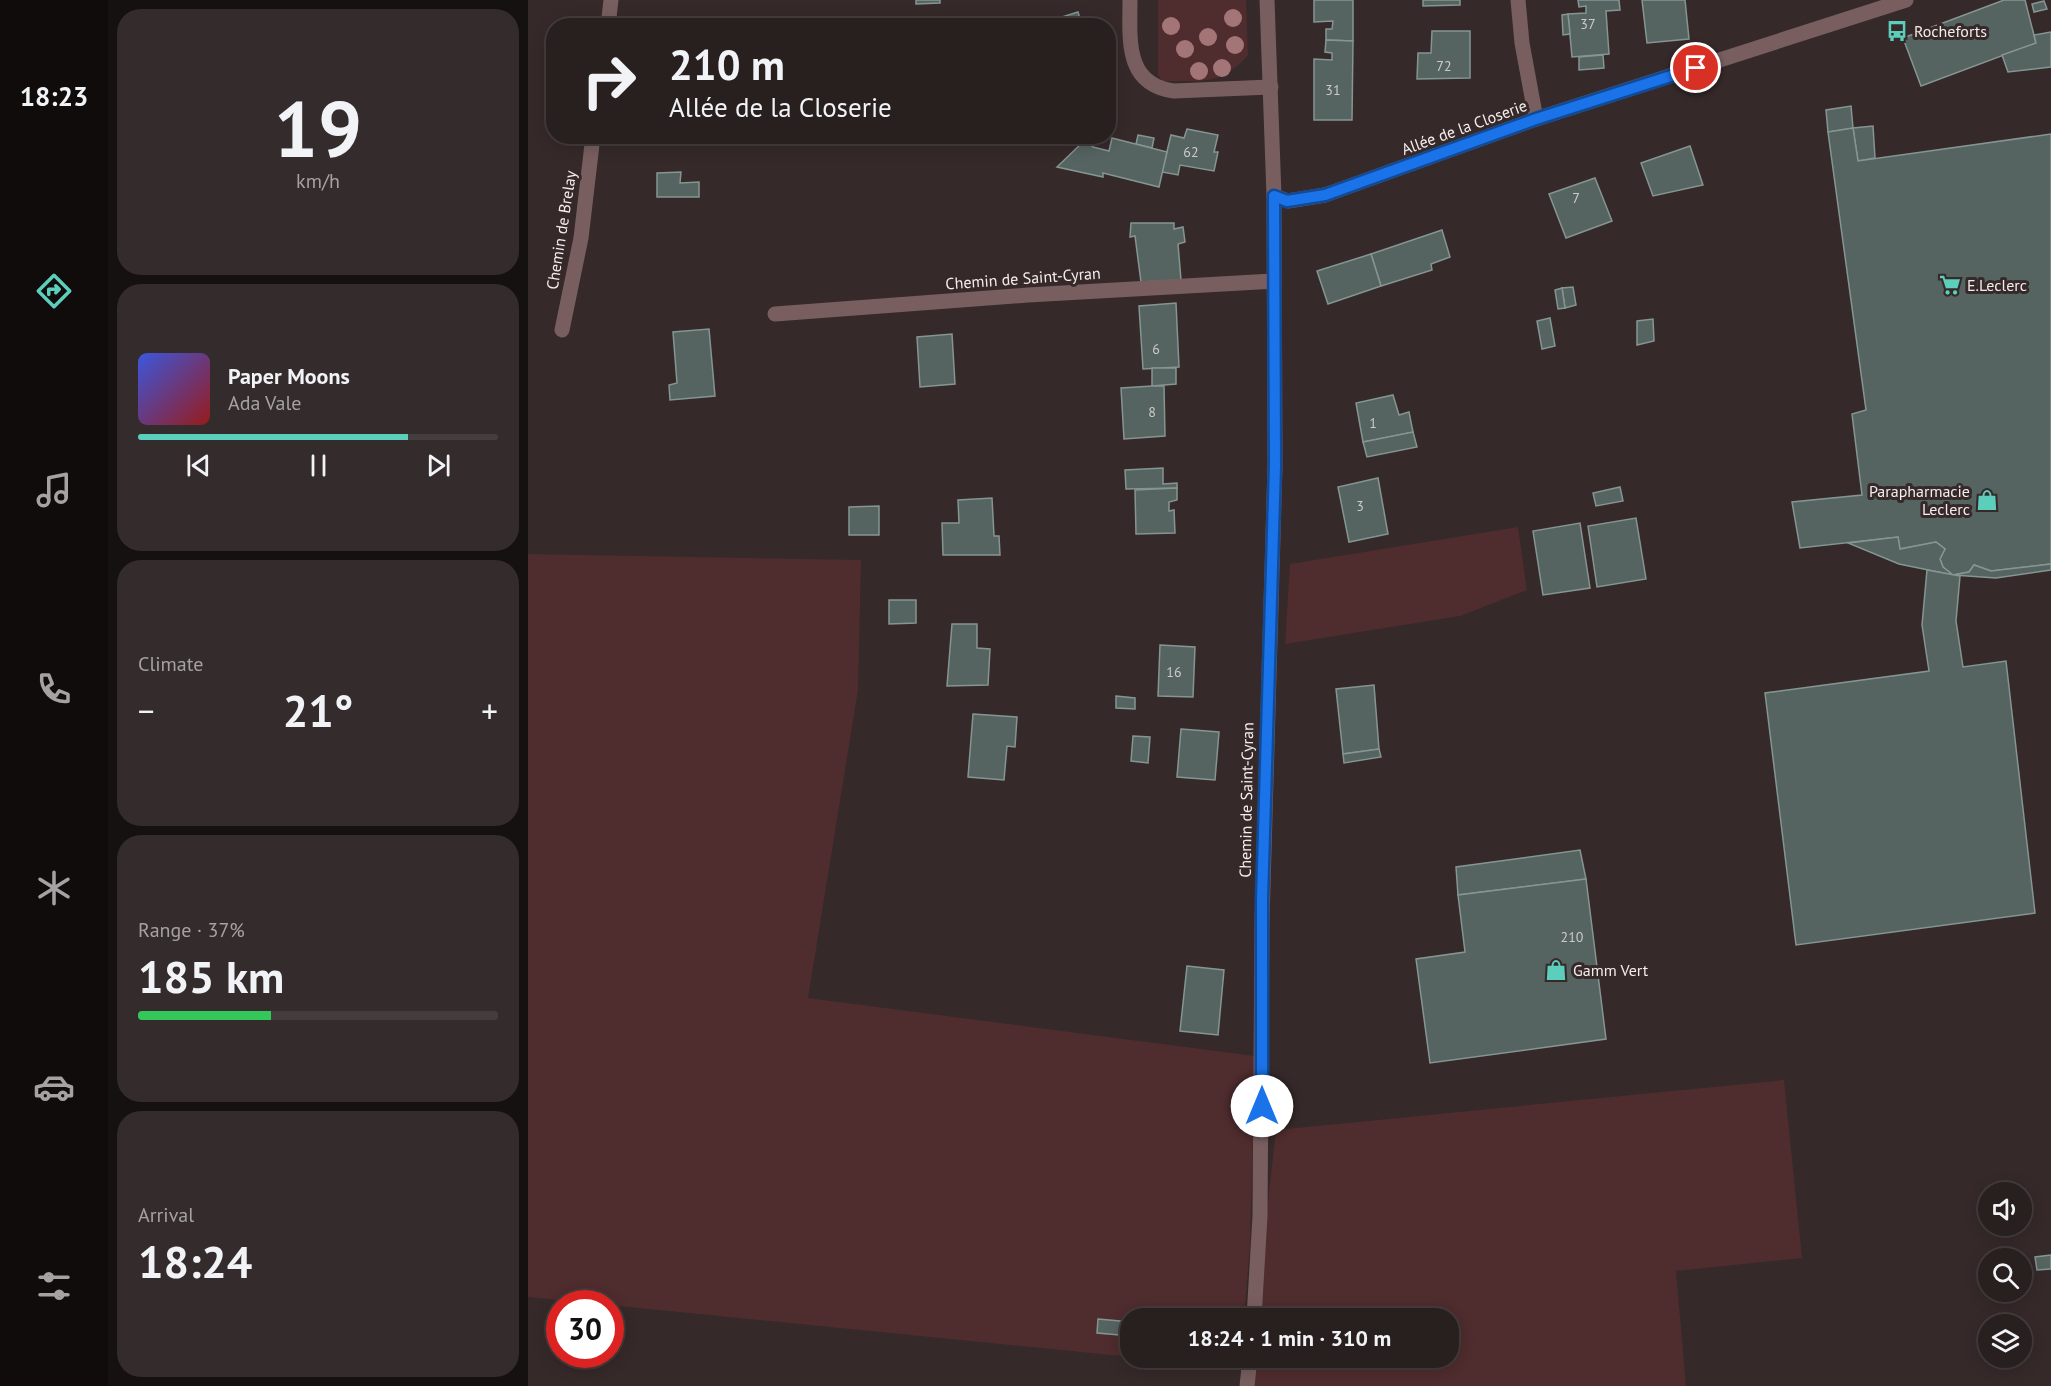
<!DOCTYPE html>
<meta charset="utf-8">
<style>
body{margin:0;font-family:"PT Sans",sans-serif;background:#342c2c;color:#f1f3f6;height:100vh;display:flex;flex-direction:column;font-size:22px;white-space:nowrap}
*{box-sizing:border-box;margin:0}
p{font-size:20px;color:#a5a2a4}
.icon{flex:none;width:33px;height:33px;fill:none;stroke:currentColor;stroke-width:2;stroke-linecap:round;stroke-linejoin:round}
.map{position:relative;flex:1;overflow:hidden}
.side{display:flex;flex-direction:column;gap:9px;padding:9px;background:#161111;width:420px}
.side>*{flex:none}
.guide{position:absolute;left:18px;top:18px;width:570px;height:126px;border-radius:24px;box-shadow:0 3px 15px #0003,0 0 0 2px #443d3d;background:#281f1f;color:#f1f3f6;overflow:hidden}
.controls{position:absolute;left:1450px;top:1182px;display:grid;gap:12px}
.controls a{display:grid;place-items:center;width:54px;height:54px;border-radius:50%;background:#281f1f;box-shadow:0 3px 15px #0003,0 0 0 2px #443d3d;font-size:30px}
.speed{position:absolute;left:18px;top:1290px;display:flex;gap:12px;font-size:30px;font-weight:700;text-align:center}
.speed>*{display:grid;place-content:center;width:78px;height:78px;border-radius:50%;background:#281f1f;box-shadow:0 3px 15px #0003,0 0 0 2px #443d3d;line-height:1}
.speed .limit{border:9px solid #d22;background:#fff;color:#111}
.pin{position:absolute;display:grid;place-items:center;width:51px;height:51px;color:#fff;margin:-26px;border:3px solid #fff;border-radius:50%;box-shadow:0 2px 6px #0007}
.me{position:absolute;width:66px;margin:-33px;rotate:0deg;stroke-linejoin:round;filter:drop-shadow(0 0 4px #0008)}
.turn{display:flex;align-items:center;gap:21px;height:126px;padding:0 24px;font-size:27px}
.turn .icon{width:78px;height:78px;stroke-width:2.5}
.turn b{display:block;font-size:42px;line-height:51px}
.big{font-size:45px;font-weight:700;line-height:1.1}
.side .card{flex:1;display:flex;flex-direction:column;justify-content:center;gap:9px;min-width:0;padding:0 21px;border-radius:24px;background:#342c2c}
.side .dial{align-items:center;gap:0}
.dial b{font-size:78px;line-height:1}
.song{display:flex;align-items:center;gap:18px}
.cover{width:72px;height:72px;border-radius:9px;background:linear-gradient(135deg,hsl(230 70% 55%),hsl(0 70% 35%))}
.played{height:6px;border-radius:3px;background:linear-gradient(90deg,#5bcebc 75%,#443d3d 75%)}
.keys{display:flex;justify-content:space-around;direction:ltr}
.heat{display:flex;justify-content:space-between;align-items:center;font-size:33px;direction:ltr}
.charge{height:9px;border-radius:4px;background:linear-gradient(90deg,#34c759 37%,#443d3d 0)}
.trip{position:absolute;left:592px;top:1308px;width:339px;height:60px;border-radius:24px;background:#281f1f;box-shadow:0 3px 15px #0003,0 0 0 2px #443d3d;font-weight:700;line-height:60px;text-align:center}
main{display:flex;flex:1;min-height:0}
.tab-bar{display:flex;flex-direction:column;width:108px;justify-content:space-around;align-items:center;background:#100c0c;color:#a5a2a4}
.tab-bar .icon{width:42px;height:42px}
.tab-bar .selected{color:#5bcebc}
.tab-bar b{font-size:27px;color:#f1f3f6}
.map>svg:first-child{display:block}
</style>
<main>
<nav class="tab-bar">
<b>18:23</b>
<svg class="icon selected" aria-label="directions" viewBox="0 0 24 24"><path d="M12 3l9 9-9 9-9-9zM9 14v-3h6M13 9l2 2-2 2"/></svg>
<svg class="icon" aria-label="music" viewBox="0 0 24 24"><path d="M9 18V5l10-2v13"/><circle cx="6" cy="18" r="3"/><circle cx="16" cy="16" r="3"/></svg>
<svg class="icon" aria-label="phone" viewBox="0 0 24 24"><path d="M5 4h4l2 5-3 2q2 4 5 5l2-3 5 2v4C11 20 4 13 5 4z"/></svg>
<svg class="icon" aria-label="climate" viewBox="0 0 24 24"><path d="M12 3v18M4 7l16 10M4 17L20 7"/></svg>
<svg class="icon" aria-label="car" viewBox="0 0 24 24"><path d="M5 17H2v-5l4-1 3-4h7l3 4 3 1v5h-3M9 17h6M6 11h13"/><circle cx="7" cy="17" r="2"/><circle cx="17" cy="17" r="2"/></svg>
<svg class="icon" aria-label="filters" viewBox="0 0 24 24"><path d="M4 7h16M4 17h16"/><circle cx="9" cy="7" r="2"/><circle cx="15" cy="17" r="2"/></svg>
</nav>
<section class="side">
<div class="card dial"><b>19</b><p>km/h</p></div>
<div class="card">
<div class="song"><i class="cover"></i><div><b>Paper Moons</b><p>Ada Vale</p></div></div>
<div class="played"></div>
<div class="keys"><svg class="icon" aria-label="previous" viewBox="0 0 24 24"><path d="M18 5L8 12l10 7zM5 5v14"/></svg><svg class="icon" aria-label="pause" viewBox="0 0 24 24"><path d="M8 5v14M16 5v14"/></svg><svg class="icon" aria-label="next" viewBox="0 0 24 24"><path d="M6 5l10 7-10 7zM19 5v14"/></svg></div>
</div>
<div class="card"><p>Climate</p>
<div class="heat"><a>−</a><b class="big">21°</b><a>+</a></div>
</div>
<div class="card"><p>Range · 37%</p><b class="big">185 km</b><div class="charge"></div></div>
<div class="card"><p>Arrival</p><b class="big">18:24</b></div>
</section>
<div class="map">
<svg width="1523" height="1386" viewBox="0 0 1523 1386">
<rect width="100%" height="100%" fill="#362929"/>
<g fill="#4f2c2e">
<path d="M630,0h88l2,55c-28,32 -47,25 -86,26l-4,-6z"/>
<polygon points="990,527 999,590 932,616 757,644 762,564"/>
<polygon points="0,554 333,560 330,690 280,998 727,1056 722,1245 716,1318 603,1318 603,1357 0,1297"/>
<polygon points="1256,1080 1274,1258 1148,1271 1158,1386 725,1386 730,1358 921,1358 921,1318 732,1318 735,1246 748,1130"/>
<polygon points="606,1358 713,1358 712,1368"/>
</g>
<g fill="#556461" stroke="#859592" stroke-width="1.5">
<polygon points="388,0 412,0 412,3 388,4"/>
<polygon points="786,0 825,0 825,41 798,40 798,29 804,29 805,21 786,22"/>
<polygon points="895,0 932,0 932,5 895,6"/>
<polygon points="1050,0 1091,0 1092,10 1078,11 1081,54 1044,57 1040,14 1058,13 1058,6 1051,7"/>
<polygon points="1114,0 1157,0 1161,39 1119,43"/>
<polygon points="1476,0 1497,0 1508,43 1393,86 1375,38"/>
<polygon points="1516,1 1519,9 1506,12 1504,4"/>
<polygon points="550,12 554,26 516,26 515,23"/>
<polygon points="1040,14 1042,34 1035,35 1034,15"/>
<polygon points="904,31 942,31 942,78 889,79 890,53 903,53"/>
<polygon points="1523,32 1523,67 1480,72 1474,55 1508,43 1506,35"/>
<polygon points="798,40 825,41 824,120 786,120 786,59 804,60 804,53 797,52"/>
<polygon points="1075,55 1076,68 1051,70 1051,57"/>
<polygon points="1323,106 1325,128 1300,132 1298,110"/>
<polygon points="1345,126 1347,158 1330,161 1325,128"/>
<polygon points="1325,128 1330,161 1523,134 1523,564 1463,571 1446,565 1441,572 1425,575 1415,567 1412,559 1417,549 1408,542 1372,549 1370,537 1272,548 1264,502 1334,495 1324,414 1338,410 1300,132"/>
<polygon points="659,129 690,135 686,152 690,152 686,171 652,165 650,175 634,172 643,135 656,138"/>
<polygon points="610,135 626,138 624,148 608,144"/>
<polygon points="584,138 639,152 631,187 575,173 575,177 529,167 558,139 565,147 581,151"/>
<polygon points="1162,146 1175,185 1125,196 1113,163"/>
<polygon points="153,172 152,183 171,182 171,197 129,197 129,173"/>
<polygon points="1067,178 1084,221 1038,238 1021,194"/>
<polygon points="603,223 646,223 646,229 655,227 657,242 650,244 653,280 613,282 607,236 602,237"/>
<polygon points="914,230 922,257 903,264 904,270 853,286 843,254"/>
<polygon points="843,254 853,286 800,304 789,271"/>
<polygon points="1045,287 1048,305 1037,308 1034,288"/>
<polygon points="1034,288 1037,308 1030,309 1027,290"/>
<polygon points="648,303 651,367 615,369 611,306"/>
<polygon points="1022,318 1027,346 1014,349 1009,321"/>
<polygon points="1125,319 1126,341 1109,345 1109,321"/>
<polygon points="181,329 187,396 142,400 141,385 149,383 145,332"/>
<polygon points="424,334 427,384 392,387 389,337"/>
<polygon points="624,368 648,368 648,384 624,386"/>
<polygon points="624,386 636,386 637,436 596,439 593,388"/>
<polygon points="865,395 871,415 881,412 885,432 835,442 828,403"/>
<polygon points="885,432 889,447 839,457 835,442"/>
<polygon points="635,468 635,484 649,483 649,488 598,489 597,470"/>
<polygon points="850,478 860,534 821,542 810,487"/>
<polygon points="1092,487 1095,501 1068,506 1065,493"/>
<polygon points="649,488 649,500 641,502 641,511 646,510 647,533 608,534 607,490"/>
<polygon points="464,498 466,536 471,536 472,555 415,555 414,523 431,523 430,500"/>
<polygon points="351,506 351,535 321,535 321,507"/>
<polygon points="1108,518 1118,579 1069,587 1060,526"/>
<polygon points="1052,523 1062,588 1015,595 1005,531"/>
<polygon points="1370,537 1372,549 1408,542 1417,549 1412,559 1415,567 1425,575 1371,564 1320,543"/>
<polygon points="1523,564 1523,570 1468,578 1425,575 1441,572 1446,565 1463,571"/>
<polygon points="1399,570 1432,576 1428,621 1435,667 1478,661 1507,913 1268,945 1237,693 1401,671 1394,625"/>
<polygon points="361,600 388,600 388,623 361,624"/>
<polygon points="424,624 449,624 449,648 462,649 460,685 419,686"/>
<polygon points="632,645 667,647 665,697 630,696"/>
<polygon points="846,685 851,749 815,754 808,689"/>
<polygon points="588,696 607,698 607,709 588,708"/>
<polygon points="445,714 489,717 487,747 479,746 476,780 440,777"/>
<polygon points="653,729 691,732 687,780 649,777"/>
<polygon points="605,736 622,737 620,763 603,761"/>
<polygon points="851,749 853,757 816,763 815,754"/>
<polygon points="1052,850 1058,879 930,895 928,867"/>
<polygon points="1058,879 1078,1039 902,1063 888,959 937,952 930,895"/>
<polygon points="659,966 696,970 690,1035 652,1031"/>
<polygon points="1523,1255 1523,1269 1509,1270 1507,1257"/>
<polygon points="570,1319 603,1322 603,1336 569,1333"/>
</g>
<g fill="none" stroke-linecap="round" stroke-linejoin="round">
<g stroke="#785e5f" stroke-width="15">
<path d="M602,0c0,39 -6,84 44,91l97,-4"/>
<polyline points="990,0 994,43 1008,119"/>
<polyline points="80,26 83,0"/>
<polyline points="746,196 760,201 797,195 1008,119 1378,0"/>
<polyline points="247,314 500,295 746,281"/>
<polyline points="34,330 53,238 65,136"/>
<polyline points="726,1318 732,1216 734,921 747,466 746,196 739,0"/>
<polyline points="719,1386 722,1358"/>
</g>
</g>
<g fill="#a37576">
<circle cx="705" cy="18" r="9"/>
<circle cx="643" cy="26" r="9"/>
<circle cx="680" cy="37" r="9"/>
<circle cx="707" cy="45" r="9"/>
<circle cx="657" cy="49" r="9"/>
<circle cx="694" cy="68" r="9"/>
<circle cx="671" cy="71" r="9"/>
</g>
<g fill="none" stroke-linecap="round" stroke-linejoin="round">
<defs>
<polyline id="route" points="734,1106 734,899 747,466 746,196 759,201 797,195 1008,119 1168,68"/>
</defs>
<use href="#route" stroke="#114b97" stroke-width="15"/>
<use href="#route" stroke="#1a73e8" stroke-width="10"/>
</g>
<defs>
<symbol id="bus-bare" viewBox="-9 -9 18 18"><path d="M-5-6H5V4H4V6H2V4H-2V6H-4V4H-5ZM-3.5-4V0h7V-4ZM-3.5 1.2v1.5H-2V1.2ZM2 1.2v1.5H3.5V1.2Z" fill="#5bcebc" stroke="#362929" stroke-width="2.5" paint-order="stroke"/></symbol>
<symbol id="supermarket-bare" viewBox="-9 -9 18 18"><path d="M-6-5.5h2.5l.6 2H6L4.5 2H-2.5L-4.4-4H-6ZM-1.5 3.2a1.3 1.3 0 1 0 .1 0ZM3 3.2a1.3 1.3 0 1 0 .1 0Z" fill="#5bcebc" stroke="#362929" stroke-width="2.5" paint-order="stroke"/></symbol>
<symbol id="shop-bare" viewBox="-9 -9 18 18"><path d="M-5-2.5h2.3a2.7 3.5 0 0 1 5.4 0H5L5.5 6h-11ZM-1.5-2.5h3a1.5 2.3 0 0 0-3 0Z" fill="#5bcebc" stroke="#362929" stroke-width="2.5" paint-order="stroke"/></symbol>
</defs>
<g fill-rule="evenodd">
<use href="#bus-bare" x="1354" y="16" width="30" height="30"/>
<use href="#supermarket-bare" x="1407" y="270" width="30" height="30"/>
<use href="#shop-bare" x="1444" y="485" width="30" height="30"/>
<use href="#shop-bare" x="1013" y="955" width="30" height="30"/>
</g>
<g text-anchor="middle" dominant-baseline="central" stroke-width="6" stroke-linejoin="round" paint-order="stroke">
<g font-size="14" fill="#cdcac9">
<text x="1060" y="24">37</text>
<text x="916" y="66">72</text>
<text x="805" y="90">31</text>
<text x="663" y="152">62</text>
<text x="1048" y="198">7</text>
<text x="628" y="349">6</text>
<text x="624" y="412">8</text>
<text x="845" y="423">1</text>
<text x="832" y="506">3</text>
<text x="646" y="672">16</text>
<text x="1044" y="937">210</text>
</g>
<g font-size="16" fill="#f5ecec" stroke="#362929" text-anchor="start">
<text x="1386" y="31">Rocheforts</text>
<text x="1439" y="285">E.Leclerc</text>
<text x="1442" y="491" text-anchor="end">Parapharmacie<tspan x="1442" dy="18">Leclerc</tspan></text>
<text x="1045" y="970">Gamm Vert</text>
</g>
<g font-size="16" fill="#f5ecec" stroke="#362929">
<text transform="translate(936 127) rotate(-20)">Allée de la Closerie</text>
<text transform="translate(33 230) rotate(-81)">Chemin de Brelay</text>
<text transform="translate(495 278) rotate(-4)">Chemin de Saint-Cyran</text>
<text transform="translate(718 800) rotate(-89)">Chemin de Saint-Cyran</text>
</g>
</g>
</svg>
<div class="controls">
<a><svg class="icon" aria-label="sound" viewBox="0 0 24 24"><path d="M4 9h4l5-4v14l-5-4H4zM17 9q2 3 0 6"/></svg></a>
<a><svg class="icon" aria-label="search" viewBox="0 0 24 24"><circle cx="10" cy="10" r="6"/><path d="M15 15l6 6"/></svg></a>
<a><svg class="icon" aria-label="layers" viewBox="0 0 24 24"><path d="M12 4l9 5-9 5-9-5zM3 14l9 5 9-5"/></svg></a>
</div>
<div class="speed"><div class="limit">30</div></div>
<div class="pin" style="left:1168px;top:68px;background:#d93025"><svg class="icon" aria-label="arrive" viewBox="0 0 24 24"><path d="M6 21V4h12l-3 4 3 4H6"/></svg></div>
<svg class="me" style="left:734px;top:1106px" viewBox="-20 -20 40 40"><circle r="19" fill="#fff"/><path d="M0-13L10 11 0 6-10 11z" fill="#1a73e8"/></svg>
<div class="trip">18:24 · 1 min · 310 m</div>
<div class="guide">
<div class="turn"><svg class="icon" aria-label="right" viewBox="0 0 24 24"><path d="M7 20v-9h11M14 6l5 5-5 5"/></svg><div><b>210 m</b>Allée de la Closerie</div></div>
</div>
</div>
</main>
